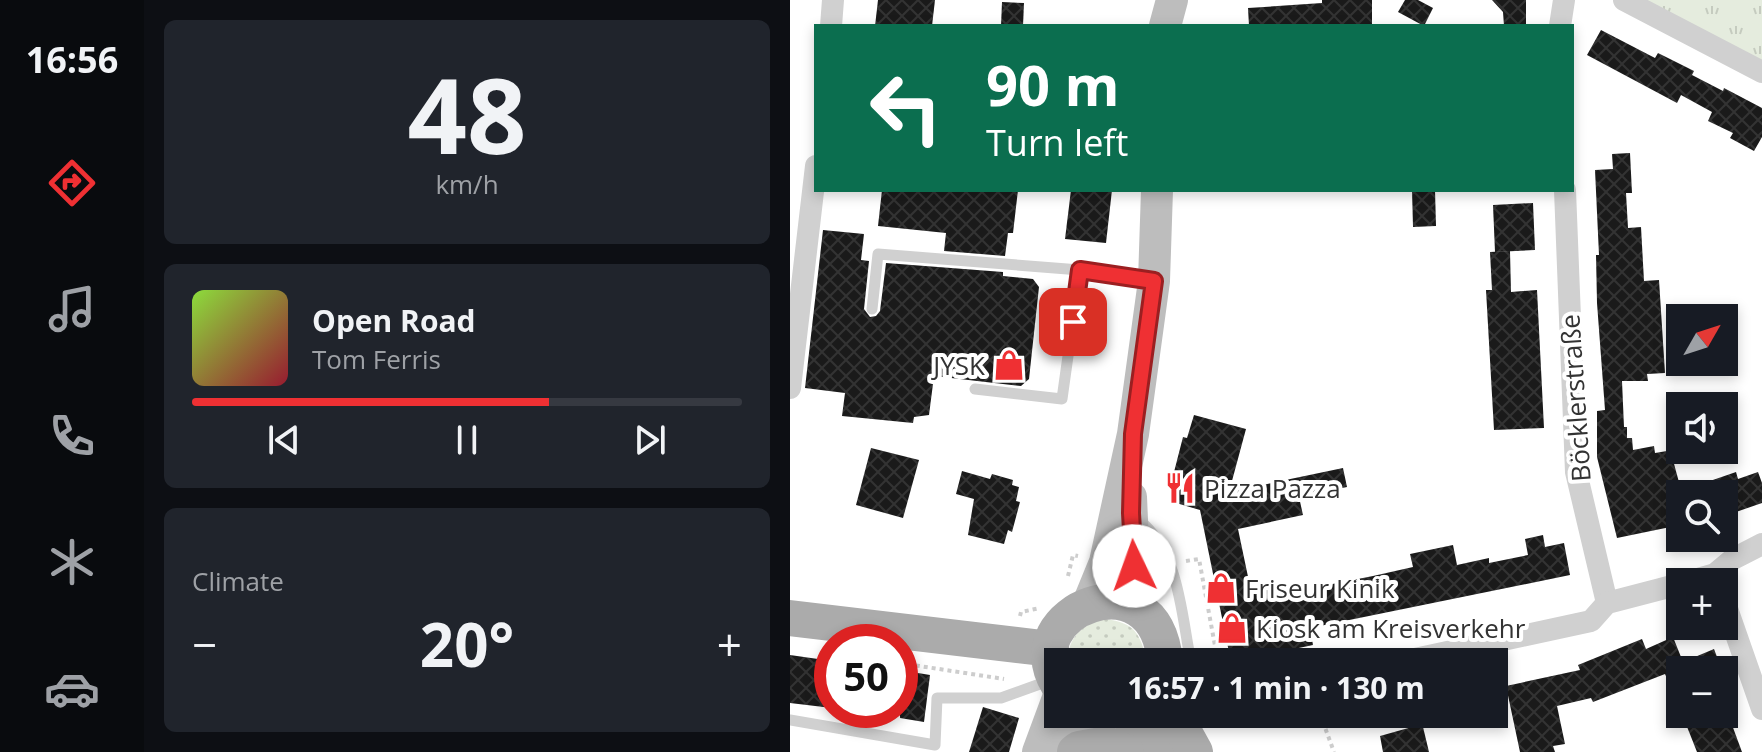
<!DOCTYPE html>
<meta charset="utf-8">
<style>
body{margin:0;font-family:"Open Sans",sans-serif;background:#20242c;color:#f1f3f6;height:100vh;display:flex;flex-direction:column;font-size:30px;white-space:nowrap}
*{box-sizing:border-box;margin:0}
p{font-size:26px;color:#9ea1a6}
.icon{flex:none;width:44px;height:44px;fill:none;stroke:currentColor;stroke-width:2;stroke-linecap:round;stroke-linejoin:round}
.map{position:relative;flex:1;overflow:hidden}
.panel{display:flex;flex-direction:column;gap:20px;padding:20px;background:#0d0f14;width:646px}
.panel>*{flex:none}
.banner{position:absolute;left:24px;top:24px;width:760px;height:168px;border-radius:0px;box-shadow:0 4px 12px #0003;background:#0b6e4f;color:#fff;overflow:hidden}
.needle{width:52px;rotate:51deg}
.buttons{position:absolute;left:876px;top:304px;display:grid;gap:16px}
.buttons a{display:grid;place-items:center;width:72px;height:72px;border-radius:0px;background:#171b24;box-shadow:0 4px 12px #0003;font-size:40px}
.speed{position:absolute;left:24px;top:624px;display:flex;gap:16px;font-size:40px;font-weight:700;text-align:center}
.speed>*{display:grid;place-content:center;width:104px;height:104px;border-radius:50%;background:#171b24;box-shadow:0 4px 12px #0003;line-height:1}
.speed .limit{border:12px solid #d22;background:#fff;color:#111}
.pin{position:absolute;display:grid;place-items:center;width:68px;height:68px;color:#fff;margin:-34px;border-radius:16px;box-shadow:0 4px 12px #0006}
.me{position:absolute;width:88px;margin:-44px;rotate:357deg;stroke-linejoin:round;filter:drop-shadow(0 0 6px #0008)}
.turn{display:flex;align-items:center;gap:28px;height:168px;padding:0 40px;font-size:36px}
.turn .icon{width:104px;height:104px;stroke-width:2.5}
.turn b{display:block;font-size:56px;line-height:68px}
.big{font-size:60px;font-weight:700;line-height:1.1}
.panel .card{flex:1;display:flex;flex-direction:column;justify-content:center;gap:12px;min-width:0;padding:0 28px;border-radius:12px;background:#20242c}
.panel .dial{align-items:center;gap:0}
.dial b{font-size:104px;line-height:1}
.song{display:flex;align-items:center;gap:24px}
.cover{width:96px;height:96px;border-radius:12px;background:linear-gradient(135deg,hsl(90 70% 55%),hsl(350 70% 35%))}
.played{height:8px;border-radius:4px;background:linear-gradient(90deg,#ef3033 65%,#363941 65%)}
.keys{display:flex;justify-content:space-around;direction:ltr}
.heat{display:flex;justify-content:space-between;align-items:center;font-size:44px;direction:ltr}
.trip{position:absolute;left:254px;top:648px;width:464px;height:80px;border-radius:0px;background:#171b24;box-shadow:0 4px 12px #0003;font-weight:700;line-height:80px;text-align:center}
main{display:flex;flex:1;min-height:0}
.dock{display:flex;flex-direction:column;width:144px;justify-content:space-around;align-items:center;background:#090b0e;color:#9ea1a6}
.dock .icon{width:56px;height:56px}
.dock .active{color:#ef3033}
.dock b{font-size:36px;color:#f1f3f6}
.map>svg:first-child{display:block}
</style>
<main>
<nav class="dock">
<b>16:56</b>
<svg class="icon active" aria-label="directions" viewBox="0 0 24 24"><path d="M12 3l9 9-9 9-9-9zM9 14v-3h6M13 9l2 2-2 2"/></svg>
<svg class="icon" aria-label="music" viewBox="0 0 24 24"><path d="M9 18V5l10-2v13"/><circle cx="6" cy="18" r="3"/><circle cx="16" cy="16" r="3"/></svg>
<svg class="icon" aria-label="phone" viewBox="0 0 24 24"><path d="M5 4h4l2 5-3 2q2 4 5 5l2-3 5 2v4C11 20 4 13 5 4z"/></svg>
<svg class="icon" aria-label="climate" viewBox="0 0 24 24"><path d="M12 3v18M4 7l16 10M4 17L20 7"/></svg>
<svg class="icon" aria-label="car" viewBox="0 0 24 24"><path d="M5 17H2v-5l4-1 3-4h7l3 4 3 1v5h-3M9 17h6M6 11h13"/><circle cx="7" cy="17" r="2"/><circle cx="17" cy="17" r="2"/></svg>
</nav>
<section class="panel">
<div class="card dial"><b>48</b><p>km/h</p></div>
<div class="card">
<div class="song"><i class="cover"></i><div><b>Open Road</b><p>Tom Ferris</p></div></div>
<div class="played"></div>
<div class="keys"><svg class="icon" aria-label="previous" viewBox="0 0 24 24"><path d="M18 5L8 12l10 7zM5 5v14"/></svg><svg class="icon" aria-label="pause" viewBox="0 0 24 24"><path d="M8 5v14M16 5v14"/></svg><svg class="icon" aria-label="next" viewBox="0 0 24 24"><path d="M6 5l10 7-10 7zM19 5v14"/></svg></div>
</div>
<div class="card"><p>Climate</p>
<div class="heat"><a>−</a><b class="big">20°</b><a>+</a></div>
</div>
</section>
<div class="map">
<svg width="972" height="752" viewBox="0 0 972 752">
<defs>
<pattern id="grass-dots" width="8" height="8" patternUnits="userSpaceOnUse" patternTransform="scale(2)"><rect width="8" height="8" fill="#e5ecde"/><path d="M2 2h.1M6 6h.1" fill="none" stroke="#c5cbbf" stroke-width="1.8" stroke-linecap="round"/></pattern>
<pattern id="park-tufts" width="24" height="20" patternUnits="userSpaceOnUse" patternTransform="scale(2)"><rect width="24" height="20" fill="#e5ecde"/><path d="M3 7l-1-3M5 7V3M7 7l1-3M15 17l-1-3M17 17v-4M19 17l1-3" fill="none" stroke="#c5cbbf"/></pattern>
<pattern id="building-cross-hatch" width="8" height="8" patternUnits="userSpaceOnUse" patternTransform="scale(2)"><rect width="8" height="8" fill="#1a1a1a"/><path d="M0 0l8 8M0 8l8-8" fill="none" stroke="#333"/></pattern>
</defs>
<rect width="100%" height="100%" fill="#fff"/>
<path fill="url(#grass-dots)" d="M315,619c31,4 35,15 42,43h-79c-1,-25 15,-38 37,-43z"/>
<polygon fill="url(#park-tufts)" points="850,0 972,0 972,63"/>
<g fill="url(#building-cross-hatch)">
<polygon points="88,0 145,0 142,26 85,26"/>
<polygon points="532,0 582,0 582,26 459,26 458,8 532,3"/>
<polygon points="615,0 628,0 643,8 634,26 608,12"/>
<polygon points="702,0 736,0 736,26 714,26 713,12"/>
<polygon points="212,2 234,3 233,26 211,26"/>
<polygon points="811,30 865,58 868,53 904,71 902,75 933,91 934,88 972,108 972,137 964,151 940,138 943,133 918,121 922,112 891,95 887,103 797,55"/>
<polygon points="840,153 842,193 836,193 838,228 851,227 854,281 869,280 875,373 857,374 858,381 832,381 834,427 837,427 837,438 842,438 843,450 864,446 865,453 877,451 878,461 883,460 890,486 890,525 827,538 807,457 807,411 815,410 807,303 806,255 809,255 805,170 823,169 822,154"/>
<polygon points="92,190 228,190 223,233 218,233 215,256 154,251 156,233 88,226"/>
<polygon points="281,190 322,190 316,243 275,239"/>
<polygon points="622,190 645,190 646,226 623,227"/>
<polygon points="743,203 745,250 705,252 703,205"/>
<polygon points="33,230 74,234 71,260 79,261 74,309 80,317 86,316 90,311 96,263 213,272 213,276 243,279 249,287 239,379 231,386 144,376 139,415 124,417 123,423 52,416 55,393 15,388"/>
<polygon points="720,251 721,292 747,290 754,428 704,430 696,290 702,290 700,252"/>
<polygon points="404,415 456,429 439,492 553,468 557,487 509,497 513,515 448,529 461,591 510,582 512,590 583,576 623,567 620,554 663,545 667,565 699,558 699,563 738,555 735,539 753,535 755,547 774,543 780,575 520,628 523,645 441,662 410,510 386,503 393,475 384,472 393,437 397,438"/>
<polygon points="81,448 129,460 113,518 66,505"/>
<polygon points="172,471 200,479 202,474 223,480 222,485 229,487 226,501 230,502 222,532 218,530 214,544 178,535 184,499 166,494"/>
<polygon points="946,472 948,479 968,472 972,483 972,503 946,512 940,494 891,494 891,491"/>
<polygon points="883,637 893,662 924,649 932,670 890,670 890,708 875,674 803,702 801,698 767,706 775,744 763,746 765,752 730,752 716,686 790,670 788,665 852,639 856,649"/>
<polygon points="0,655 42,661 42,708 0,703"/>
<polygon points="110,670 140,675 134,722 110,718"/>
<polygon points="193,707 229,718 219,752 179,752"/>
<polygon points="892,714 938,714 952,752 907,752"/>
<polygon points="622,727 633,727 639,752 593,752 590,736"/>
</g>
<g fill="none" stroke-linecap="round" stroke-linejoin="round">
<g stroke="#cdcdcd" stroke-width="4" stroke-dasharray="4 4" stroke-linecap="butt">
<polyline points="396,561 409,559 428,662"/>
<polyline points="278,576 283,555 288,556"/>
<polyline points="230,616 231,612 250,608"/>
<polyline points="110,663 214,679"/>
<polyline points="530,714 544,752"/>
</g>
<g stroke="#d0d0d0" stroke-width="11">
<polyline points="290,270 360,280"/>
<polyline points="82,309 88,254 290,270 272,399 185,389"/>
<path d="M349,520c41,33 42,94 52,142"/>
<polyline points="0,720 145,745 147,698 211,698 261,680"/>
</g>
<g stroke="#d0d0d0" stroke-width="22">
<polyline points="834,0 972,72"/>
<polyline points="41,26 43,0"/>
<polyline points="770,26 774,0"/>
<polyline points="775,190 786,472 817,603"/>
<polyline points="0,388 26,166"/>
<polyline points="897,582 925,574 943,559 972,544"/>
<polyline points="934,600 972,709"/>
<polyline points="611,662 801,621 817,603 890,584"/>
</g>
<g stroke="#bdbdbd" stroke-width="32">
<polyline points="375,26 382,0"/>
<polyline points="341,497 344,566 352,613"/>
<polyline points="297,606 315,562 343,434 364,281 367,190"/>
<polyline points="248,752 268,698"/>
<polyline points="273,752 296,714"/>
</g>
<g stroke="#ababab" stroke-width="36">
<polyline points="0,618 261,649"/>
<path d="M268,684c-45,-73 98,-131 107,-22"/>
<polyline points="336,714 380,752"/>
<polyline points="384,714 405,752"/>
<polyline points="285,752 289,749 317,744 336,752"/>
</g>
</g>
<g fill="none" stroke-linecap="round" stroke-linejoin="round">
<defs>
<polyline id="route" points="283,322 290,270 364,281 343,434 341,513 344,566"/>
</defs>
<use href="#route" stroke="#9b1f21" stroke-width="20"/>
<use href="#route" stroke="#ef3033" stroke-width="14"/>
</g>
<defs>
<symbol id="shop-bare" viewBox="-9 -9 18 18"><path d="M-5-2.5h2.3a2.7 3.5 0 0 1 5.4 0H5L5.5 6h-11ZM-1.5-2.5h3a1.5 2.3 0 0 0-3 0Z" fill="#ef3033" stroke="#fff" stroke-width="2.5" paint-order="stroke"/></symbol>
<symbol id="restaurant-bare" viewBox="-9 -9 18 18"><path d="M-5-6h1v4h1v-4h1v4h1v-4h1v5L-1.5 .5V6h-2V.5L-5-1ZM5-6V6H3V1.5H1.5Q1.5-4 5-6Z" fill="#ef3033" stroke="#fff" stroke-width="2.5" paint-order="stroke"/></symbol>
</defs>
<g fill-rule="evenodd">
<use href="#shop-bare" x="197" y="343" width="44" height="44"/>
<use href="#restaurant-bare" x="368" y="466" width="44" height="44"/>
<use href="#shop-bare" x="409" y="566" width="44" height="44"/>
<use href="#shop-bare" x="420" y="606" width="44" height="44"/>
</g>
<g text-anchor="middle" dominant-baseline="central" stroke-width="8" stroke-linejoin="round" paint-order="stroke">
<g font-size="26" fill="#333" stroke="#fff" text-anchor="start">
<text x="195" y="365" text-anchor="end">JYSK</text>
<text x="414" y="488">Pizza Pazza</text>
<text x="455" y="588">Friseur Kinik</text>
<text x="466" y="628">Kiosk am Kreisverkehr</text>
</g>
<g font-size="26" fill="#333" stroke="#fff">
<text transform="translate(785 398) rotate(-94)">Böcklerstraße</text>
</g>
</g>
</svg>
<div class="buttons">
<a><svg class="needle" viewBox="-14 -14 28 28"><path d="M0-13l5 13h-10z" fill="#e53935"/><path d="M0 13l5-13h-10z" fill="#9ea1a6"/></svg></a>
<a><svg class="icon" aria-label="sound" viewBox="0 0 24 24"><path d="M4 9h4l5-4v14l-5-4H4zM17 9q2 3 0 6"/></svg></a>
<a><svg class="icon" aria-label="search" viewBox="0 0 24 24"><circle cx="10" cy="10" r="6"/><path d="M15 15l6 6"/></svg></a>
<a>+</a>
<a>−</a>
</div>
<div class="speed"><div class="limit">50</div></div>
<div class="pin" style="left:283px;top:322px;background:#d93025"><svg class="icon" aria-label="arrive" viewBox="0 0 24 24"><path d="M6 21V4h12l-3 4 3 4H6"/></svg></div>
<svg class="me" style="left:344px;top:566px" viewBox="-20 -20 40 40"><circle r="19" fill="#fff"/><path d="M0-13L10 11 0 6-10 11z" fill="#ef3033"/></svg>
<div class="trip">16:57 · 1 min · 130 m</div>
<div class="banner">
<div class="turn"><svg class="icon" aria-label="left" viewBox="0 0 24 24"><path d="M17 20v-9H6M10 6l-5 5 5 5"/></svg><div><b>90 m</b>Turn left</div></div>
</div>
</div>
</main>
